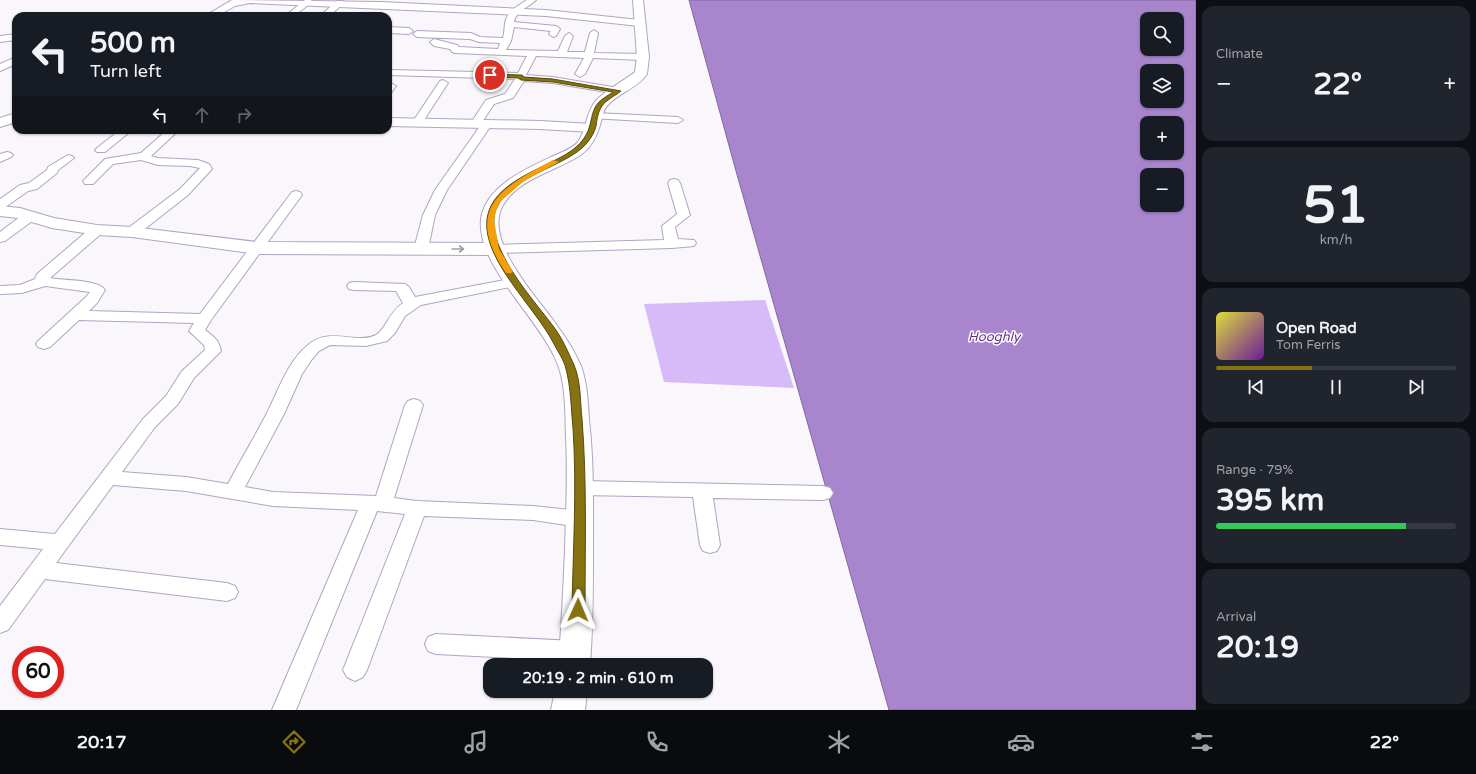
<!DOCTYPE html>
<meta charset="utf-8">
<style>
body{margin:0;font-family:"Varela Round",sans-serif;background:#20242c;color:#f1f3f6;height:100vh;display:flex;flex-direction:column;font-size:15px;white-space:nowrap}
*{box-sizing:border-box;margin:0}
p{font-size:13px;color:#9ea1a6}
.icon{flex:none;width:22px;height:22px;fill:none;stroke:currentColor;stroke-width:2;stroke-linecap:round;stroke-linejoin:round}
.map{position:relative;flex:1;overflow:hidden}
.sheet{display:flex;flex-direction:column;gap:6px;padding:6px;background:#0d0f14;width:280px}
.sheet>*{flex:none}
.hud{position:absolute;left:12px;top:12px;width:380px;height:122px;border-radius:12px;box-shadow:0 1px 3px #0004;background:#171b24;color:#f1f3f6;overflow:hidden}
.tools{position:absolute;left:1140px;top:12px;display:grid;gap:8px}
.tools a{display:grid;place-items:center;width:44px;height:44px;border-radius:8px;background:#171b24;box-shadow:0 1px 3px #0004;font-size:20px}
.speed{position:absolute;left:12px;top:646px;display:flex;gap:8px;font-size:20px;font-weight:700;text-align:center}
.speed>*{display:grid;place-content:center;width:52px;height:52px;border-radius:50%;background:#171b24;box-shadow:0 1px 3px #0004;line-height:1}
.speed .limit{border:6px solid #d22;background:#fff;color:#111}
.pin{position:absolute;display:grid;place-items:center;width:34px;height:34px;color:#fff;margin:-17px;border:2px solid #fff;border-radius:50%;box-shadow:0 1px 4px #0007}
.me{position:absolute;width:44px;margin:-22px;rotate:1deg;stroke-linejoin:round;filter:drop-shadow(0 0 3px #0008)}
.turn{display:flex;align-items:center;gap:14px;height:84px;padding:0 12px;font-size:18px}
.turn .icon{width:52px;height:52px;stroke-width:2.5}
.turn b{display:block;font-size:28px;line-height:34px}
.lanes{display:flex;align-items:center;height:38px;padding:0 12px;background:#0003;justify-content:center;gap:20px;direction:ltr}
.lanes .off{opacity:.35}
.big{font-size:30px;font-weight:700;line-height:1.1}
.sheet .tile{flex:1;display:flex;flex-direction:column;justify-content:center;gap:6px;min-width:0;padding:0 14px;border-radius:12px;background:#20242c}
.sheet .dial{align-items:center;gap:0}
.dial b{font-size:52px;line-height:1}
.song{display:flex;align-items:center;gap:12px}
.cover{width:48px;height:48px;border-radius:6px;background:linear-gradient(135deg,hsl(60 70% 55%),hsl(280 70% 35%))}
.played{height:4px;border-radius:2px;background:linear-gradient(90deg,#867213 40%,#363941 40%)}
.keys{display:flex;justify-content:space-around;direction:ltr}
.heat{display:flex;justify-content:space-between;align-items:center;font-size:22px;direction:ltr}
.charge{height:6px;border-radius:3px;background:linear-gradient(90deg,#34c759 79%,#363941 0)}
.trip{position:absolute;left:483px;top:658px;width:230px;height:40px;border-radius:12px;background:#171b24;box-shadow:0 1px 3px #0004;font-weight:700;line-height:40px;text-align:center}
.tabs{display:flex;height:64px;justify-content:space-around;align-items:center;background:#090b0e;color:#9ea1a6}
.tabs .icon{width:28px;height:28px}
.tabs .on{color:#867213}
.tabs b{font-size:18px;color:#f1f3f6}
main{display:flex;flex:1;min-height:0}
.map>svg:first-child{display:block}
</style>
<main>
<div class="map">
<svg width="1196" height="710" viewBox="0 0 1196 710">
<rect width="100%" height="100%" fill="#f9f6fc"/>
<polygon fill="#d7bbf9" points="765,300 794,388 664,382 644,304"/>
<path fill="#a885cd" stroke="#82689e" fill-rule="evenodd" d="M689,0h507v710h-307l-153,-539zM1147,19h30v30h-30zM1147,71h30v30h-30zM1147,123h30v30h-30zM1147,175h30v30h-30z"/>
<g fill="none" stroke-linecap="round" stroke-linejoin="round">
<defs>
<g id="minor">
<polygon points="305,0 311,0 312,2 294,16 285,16"/>
<path d="M527,0h9c-7,7 -20,11 -22,22l42,4 4,3 -4,7 -3,1 -4,-3 2,-3 -37,-4 -3,14 -5,9 52,1 7,-15 4,-3 4,3 -6,16h18l5,-19 4,-3 4,3 -4,20 49,1 5,3 -5,3 -50,-2 -8,16 -5,3 -5,-3 9,-16 -48,-2 -10,19 27,2 65,11 5,3 -5,3 -65,-11 -29,-2 -11,17 -19,6 -14,21 -4,1 -5,-3 15,-23 19,-6 10,-15 -127,-4v-4l2,-1 128,3 9,-17 -72,-3 -3,-1 -2,-3 -16,-3 -4,-4 4,-3 23,6 2,2 39,2 2,-6 -21,-1 -9,-3 -53,-2 -4,-3 4,-3 54,2 9,4 23,1c2,-6 1,-13 3,-19 3,-8 13,-14 21,-19z"/>
<polygon points="337,1 343,1 344,3 329,16 320,16"/>
<polygon points="388,27 409,28 413,31 409,34 388,33"/>
<polygon points="16,34 16,40 0,42 0,36"/>
<polygon points="16,57 16,64 0,71 0,64"/>
<polygon points="443,80 448,83 422,123 417,126 413,125 412,123 440,81"/>
<polygon points="391,83 396,86 391,93 388,94 388,84"/>
<polygon points="595,113 678,117 683,120 678,123 591,118 590,116"/>
<polygon points="487,121 492,124 447,190 435,215 428,249 426,252 416,252 414,249 423,215 435,190 483,122"/>
<polygon points="120,130 132,130 105,152 97,152 95,150 97,148"/>
<polygon points="167,130 179,130 151,156 158,158 198,160 209,164 212,169 188,195 137,235 127,235 125,232 127,229 180,189 200,168 190,166 158,165 141,160 113,164 93,184 85,184 83,181 105,159 141,153"/>
<polygon points="7,152 11,153 13,155 11,157 0,162 0,154"/>
<polygon points="68,155 72,156 74,158 58,170 57,173 37,189 28,191 4,208 0,209 0,199 20,185 29,183 47,170 48,167"/>
<polygon points="674,179 678,180 680,183 690,215 675,227 678,239 694,240 696,243 694,246 672,248 495,253 490,252 488,249 490,246 495,245 664,240 662,226 677,214 668,183 670,180"/>
<path d="M296,191l4,1 2,3 -91,125 -6,10c9,7 14,10 16,21l-27,27 -16,26 -23,23 -33,45 64,5 42,7c12,-23 26,-46 38,-69 12,-23 21,-53 42,-70 22,-19 48,0 68,-10 10,-6 13,-23 27,-32l-7,-12 -42,-1 -5,-1 -2,-3 2,-3 5,-1 51,2 4,3 6,10 100,-19 5,1 2,3 -2,3 -99,20 -16,11 -10,17 -8,8 -21,5 -36,-1 -11,6 -7,8 -10,15 -18,40 -39,73 28,5 103,4 29,-91 3,-4 6,-2 6,2 3,4 -29,93 23,3 116,5 47,5 7,3 3,5 -3,5 -7,3 -47,-7 -109,-4 -57,154 -4,7 -8,4 -8,-4 -4,-7 62,-156 -28,-3 -81,199h-24l86,-200 -85,-4 -87,-15 -73,-6 -57,78 171,20 8,3 3,6 -3,6 -8,3 -182,-22 -37,51 -8,3v-27l43,-57 -43,-4v-16l55,5 88,-115 23,-23 16,-25 23,-21 -1,-5 -15,-14 5,-8 -115,-3 -29,27 -6,2 -6,-2 -2,-3 2,-3 48,-44 4,-5 -45,-6 -23,7 -22,1v-8l20,-1 15,-6 2,-5 55,-47h10l2,3 -2,3 -52,45c13,3 48,1 55,12l-8,13 -8,8 111,3 92,-122z"/>
<polygon points="30,212 35,213 36,216 35,219 5,241 0,242 0,232 25,213"/>
<polygon points="581,481 823,486 830,488 833,493 830,498 823,500 713,498 720,545 717,551 710,553 703,551 700,545 693,497 581,495 574,493 571,488 574,483"/>
<polygon points="436,634 575,641 583,644 586,651 583,658 575,661 436,654 428,651 425,644 428,637"/>
</g>
<g id="tertiary">
<polygon points="232,0 381,2 546,10 639,20 644,23 639,26 546,16 250,3 235,6 217,16 205,16"/>
<polygon points="16,113 16,122 0,127 0,118"/>
<polygon points="388,118 540,121 592,124 597,125 599,128 597,131 592,132 540,129 388,126"/>
</g>
<polygon id="secondary" points="0,206 20,208 54,218 97,225 132,227 257,242 495,243 502,245 504,249 502,253 495,255 257,254 132,237 97,235 52,228 18,218 0,216"/>
<g id="primary">
<path d="M633,0h10l6,57 -2,17c-9,14 -29,19 -40,32 -4,4 -5,13 -7,19 -3,11 -9,22 -18,29 -24,17 -65,24 -80,53 -18,36 37,92 56,120 9,12 17,25 23,39 6,16 7,36 8,54 5,42 4,85 4,128 0,39 0,78 -3,117h-32c4,-38 5,-76 7,-114 1,-38 3,-76 1,-115 -1,-22 0,-47 -7,-68 -15,-46 -83,-101 -78,-149 4,-32 44,-50 70,-62 9,-4 21,-8 27,-15 8,-12 8,-27 16,-39 5,-8 32,-24 41,-31l2,-15z"/>
<polygon points="555,691 587,691 585,710 551,710"/>
</g>
</defs>
<use href="#minor" stroke="#b1a4c2" stroke-width="2"/>
<use href="#tertiary" stroke="#b1a4c2" stroke-width="2"/>
<use href="#secondary" stroke="#b1a4c2" stroke-width="2"/>
<use href="#primary" stroke="#b1a4c2" stroke-width="2"/>
<use href="#minor" fill="#fff" fill-rule="evenodd"/>
<use href="#tertiary" fill="#fff" fill-rule="evenodd"/>
<use href="#secondary" fill="#fff" fill-rule="evenodd"/>
<use href="#primary" fill="#fff" fill-rule="evenodd"/>
</g>
<defs><path id="oneway-shaft" d="M-6 0H5M1.5-3L5.5 0L1.5 3" fill="none" stroke-width="1.6" stroke-linecap="round" stroke-linejoin="round"/></defs>
<use stroke="#a09da3" href="#oneway-shaft" transform="translate(458 249)"/>
<path fill="#867213" stroke="#574a0c" d="M488,74l34,1 2,2 29,2 68,12c-6,5 -15,9 -19,15 -4,6 -5,13 -6,20 -3,12 -12,22 -22,28 -24,16 -70,28 -79,58 -10,37 41,90 61,118 7,10 13,24 18,35 7,16 6,36 8,54 5,63 3,127 3,191l-2,3 -5,2 -4,-2 -2,-3c1,-61 5,-121 1,-182 -2,-20 -2,-40 -7,-59 -2,-9 -8,-17 -12,-25 -18,-36 -72,-84 -67,-125 5,-38 58,-50 84,-68 8,-6 15,-13 18,-23 3,-9 3,-19 10,-26 4,-4 10,-7 14,-10l-60,-10 -32,-2 -3,-2 -28,-1h-2z"/>
<path fill="#f59e0b" d="M553,160l6,2 -35,19 -23,20 -5,10 -2,9 5,29 14,23 -2,1h-5c-42,-63 -8,-84 47,-113z"/>
<g text-anchor="middle" dominant-baseline="central" stroke-width="3" stroke-linejoin="round" paint-order="stroke">
<g font-size="13" font-style="italic" fill="#61348a" stroke="#fff">
<text x="994" y="337">Hooghly</text>
</g>
</g>
</svg>
<div class="tools">
<a><svg class="icon" aria-label="search" viewBox="0 0 24 24"><circle cx="10" cy="10" r="6"/><path d="M15 15l6 6"/></svg></a>
<a><svg class="icon" aria-label="layers" viewBox="0 0 24 24"><path d="M12 4l9 5-9 5-9-5zM3 14l9 5 9-5"/></svg></a>
<a>+</a>
<a>−</a>
</div>
<div class="speed"><div class="limit">60</div></div>
<div class="pin" style="left:490px;top:75px;background:#d93025"><svg class="icon" aria-label="arrive" viewBox="0 0 24 24"><path d="M6 21V4h12l-3 4 3 4H6"/></svg></div>
<svg class="me" style="left:578px;top:610px" viewBox="-20 -20 40 40"><path d="M0-17L14 15 0 8-14 15z" fill="#867213" stroke="#fff" stroke-width="4"/></svg>
<div class="trip">20:19 · 2 min · 610 m</div>
<div class="hud">
<div class="turn"><svg class="icon" aria-label="left" viewBox="0 0 24 24"><path d="M17 20v-9H6M10 6l-5 5 5 5"/></svg><div><b>500 m</b>Turn left</div></div>
<div class="lanes"><svg class="icon" aria-label="left" viewBox="0 0 24 24"><path d="M17 20v-9H6M10 6l-5 5 5 5"/></svg><svg class="icon off" aria-label="ahead" viewBox="0 0 24 24"><path d="M12 20V5M6 11l6-6 6 6"/></svg><svg class="icon off" aria-label="right" viewBox="0 0 24 24"><path d="M7 20v-9h11M14 6l5 5-5 5"/></svg></div>
</div>
</div>
<section class="sheet">
<div class="tile"><p>Climate</p>
<div class="heat"><a>−</a><b class="big">22°</b><a>+</a></div>
</div>
<div class="tile dial"><b>51</b><p>km/h</p></div>
<div class="tile">
<div class="song"><i class="cover"></i><div><b>Open Road</b><p>Tom Ferris</p></div></div>
<div class="played"></div>
<div class="keys"><svg class="icon" aria-label="previous" viewBox="0 0 24 24"><path d="M18 5L8 12l10 7zM5 5v14"/></svg><svg class="icon" aria-label="pause" viewBox="0 0 24 24"><path d="M8 5v14M16 5v14"/></svg><svg class="icon" aria-label="next" viewBox="0 0 24 24"><path d="M6 5l10 7-10 7zM19 5v14"/></svg></div>
</div>
<div class="tile"><p>Range · 79%</p><b class="big">395 km</b><div class="charge"></div></div>
<div class="tile"><p>Arrival</p><b class="big">20:19</b></div>
</section>
</main>
<nav class="tabs">
<b>20:17</b>
<svg class="icon on" aria-label="directions" viewBox="0 0 24 24"><path d="M12 3l9 9-9 9-9-9zM9 14v-3h6M13 9l2 2-2 2"/></svg>
<svg class="icon" aria-label="music" viewBox="0 0 24 24"><path d="M9 18V5l10-2v13"/><circle cx="6" cy="18" r="3"/><circle cx="16" cy="16" r="3"/></svg>
<svg class="icon" aria-label="phone" viewBox="0 0 24 24"><path d="M5 4h4l2 5-3 2q2 4 5 5l2-3 5 2v4C11 20 4 13 5 4z"/></svg>
<svg class="icon" aria-label="climate" viewBox="0 0 24 24"><path d="M12 3v18M4 7l16 10M4 17L20 7"/></svg>
<svg class="icon" aria-label="car" viewBox="0 0 24 24"><path d="M5 17H2v-5l4-1 3-4h7l3 4 3 1v5h-3M9 17h6M6 11h13"/><circle cx="7" cy="17" r="2"/><circle cx="17" cy="17" r="2"/></svg>
<svg class="icon" aria-label="filters" viewBox="0 0 24 24"><path d="M4 7h16M4 17h16"/><circle cx="9" cy="7" r="2"/><circle cx="15" cy="17" r="2"/></svg>
<b>22°</b>
</nav>
